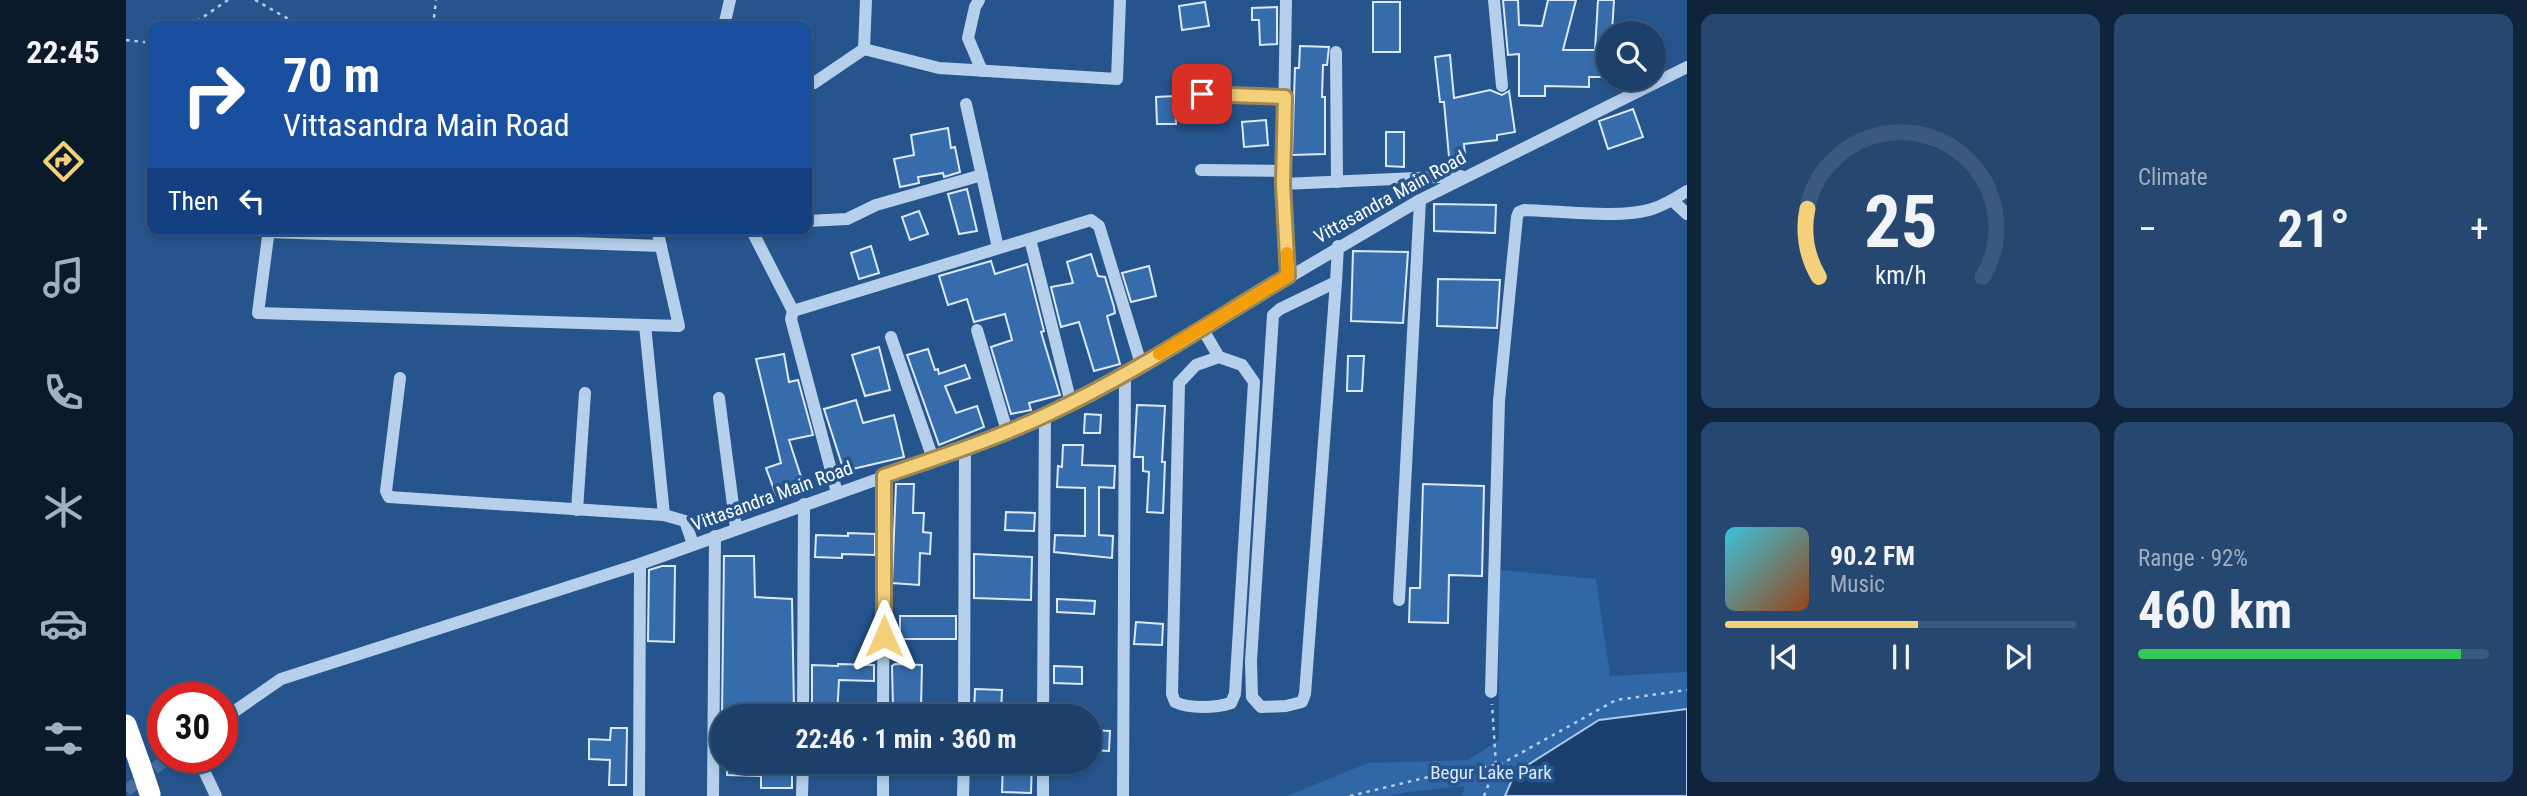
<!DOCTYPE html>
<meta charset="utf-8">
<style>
body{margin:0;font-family:"Roboto Condensed",sans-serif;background:#254770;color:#f1f3f6;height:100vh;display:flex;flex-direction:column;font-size:26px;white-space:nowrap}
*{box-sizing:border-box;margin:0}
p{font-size:23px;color:#a0afc1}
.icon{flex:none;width:38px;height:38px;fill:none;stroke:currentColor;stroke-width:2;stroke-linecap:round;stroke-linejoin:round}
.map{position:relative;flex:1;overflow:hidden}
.drawer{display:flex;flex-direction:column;gap:14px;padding:14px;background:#0f233a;width:840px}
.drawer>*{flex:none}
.guide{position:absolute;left:21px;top:21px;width:665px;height:214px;border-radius:14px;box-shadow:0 4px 10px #0003,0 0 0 2px #3a597e;background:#1a4fa0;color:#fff;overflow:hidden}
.fabs{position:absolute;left:1470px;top:21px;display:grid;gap:14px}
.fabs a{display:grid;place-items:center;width:70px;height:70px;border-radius:50%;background:#1c406a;box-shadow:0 4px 10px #0003,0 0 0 2px #3a597e;font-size:35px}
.speed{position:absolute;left:21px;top:682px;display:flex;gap:14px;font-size:35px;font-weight:700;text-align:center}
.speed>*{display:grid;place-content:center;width:91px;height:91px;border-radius:50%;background:#1c406a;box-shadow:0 4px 10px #0003,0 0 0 2px #3a597e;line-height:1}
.speed .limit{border:10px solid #d22;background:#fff;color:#111}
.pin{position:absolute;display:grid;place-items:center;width:60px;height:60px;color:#fff;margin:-30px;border-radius:14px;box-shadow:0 4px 10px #0006}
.me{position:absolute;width:77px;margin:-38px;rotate:0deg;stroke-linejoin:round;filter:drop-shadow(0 0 5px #0008)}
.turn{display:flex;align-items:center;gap:24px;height:147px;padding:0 21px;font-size:32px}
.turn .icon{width:91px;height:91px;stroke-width:2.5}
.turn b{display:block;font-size:49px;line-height:60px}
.then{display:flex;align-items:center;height:66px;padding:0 21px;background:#0003;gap:14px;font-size:26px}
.big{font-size:52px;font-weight:700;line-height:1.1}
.drawer .card{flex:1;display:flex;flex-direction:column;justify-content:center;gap:10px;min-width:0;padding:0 24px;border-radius:14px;background:#254770}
.drawer .dial{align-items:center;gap:0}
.dial svg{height:182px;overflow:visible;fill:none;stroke:#3a597e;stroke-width:7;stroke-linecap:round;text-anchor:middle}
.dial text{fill:#f1f3f6;stroke:none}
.song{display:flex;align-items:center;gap:21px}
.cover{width:84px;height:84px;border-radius:10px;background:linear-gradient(135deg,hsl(190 70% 55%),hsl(20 70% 35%))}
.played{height:7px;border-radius:4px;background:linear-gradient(90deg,#f4d07b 55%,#3a597e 55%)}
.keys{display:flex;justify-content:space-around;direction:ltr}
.heat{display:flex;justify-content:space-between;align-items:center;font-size:38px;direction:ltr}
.charge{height:10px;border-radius:5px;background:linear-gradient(90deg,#34c759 92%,#3a597e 0)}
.drawer .tiles{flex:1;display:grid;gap:14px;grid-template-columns:repeat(2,1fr)}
.trip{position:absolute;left:584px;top:704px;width:392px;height:70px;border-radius:35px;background:#1c406a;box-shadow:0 4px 10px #0003,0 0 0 2px #3a597e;font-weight:700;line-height:70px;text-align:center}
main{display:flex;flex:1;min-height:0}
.menu{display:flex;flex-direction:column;width:126px;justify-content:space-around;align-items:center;background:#0b1a2a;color:#a0afc1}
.menu .icon{width:49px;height:49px}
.menu .active{color:#f4d07b}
.menu b{font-size:32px;color:#f1f3f6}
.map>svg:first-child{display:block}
</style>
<main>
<nav class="menu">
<b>22:45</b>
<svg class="icon active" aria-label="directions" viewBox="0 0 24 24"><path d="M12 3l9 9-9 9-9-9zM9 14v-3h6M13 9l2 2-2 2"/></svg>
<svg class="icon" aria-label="music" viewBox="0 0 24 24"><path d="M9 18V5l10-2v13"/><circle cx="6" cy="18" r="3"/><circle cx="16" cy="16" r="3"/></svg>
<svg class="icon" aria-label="phone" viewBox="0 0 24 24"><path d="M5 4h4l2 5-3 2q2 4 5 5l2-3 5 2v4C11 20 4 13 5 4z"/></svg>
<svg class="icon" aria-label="climate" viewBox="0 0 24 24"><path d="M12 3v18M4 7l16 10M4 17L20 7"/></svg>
<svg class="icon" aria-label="car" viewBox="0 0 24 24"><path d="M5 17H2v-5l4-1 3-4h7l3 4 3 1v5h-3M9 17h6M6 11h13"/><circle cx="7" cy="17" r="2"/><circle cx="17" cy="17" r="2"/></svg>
<svg class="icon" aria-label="filters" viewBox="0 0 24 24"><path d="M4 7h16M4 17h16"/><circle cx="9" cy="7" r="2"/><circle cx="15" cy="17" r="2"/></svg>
</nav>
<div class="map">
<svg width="1561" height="796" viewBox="0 0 1561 796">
<rect width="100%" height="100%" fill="#26558e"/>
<polygon fill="#3067a6" points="1373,570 1470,579 1484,676 1561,672 1561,709 1473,720 1389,773 1379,796 1336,796 1339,786 1282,792 1263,796 1161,796 1242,763 1342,760 1373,740"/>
<polygon fill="#1b3f6e" stroke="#abc9eb" stroke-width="2" points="1561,709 1561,796 1379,796 1389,773 1473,720"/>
<g fill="#366cab" stroke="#dbe9f8" stroke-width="2">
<polygon points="1377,0 1392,0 1393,25 1416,26 1422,0 1450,0 1437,50 1469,50 1472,0 1488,0 1486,33 1482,33 1482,77 1463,77 1463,87 1419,86 1419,96 1393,96 1393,54 1382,55"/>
<polygon points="1079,2 1083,26 1056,30 1053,6"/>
<rect x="1247" y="2" width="27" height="50"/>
<polygon points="1151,7 1151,44 1134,45 1133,20 1126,20 1126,8"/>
<polygon points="1174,46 1203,47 1201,65 1197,65 1196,97 1199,97 1199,154 1166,155 1169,68 1173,68"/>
<polygon points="1324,55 1328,98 1364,90 1376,95 1383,91 1389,132 1371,135 1371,140 1338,144 1339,155 1323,157 1318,102 1314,102 1309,57"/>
<polygon points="1049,96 1050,124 1031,124 1030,97"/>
<polygon points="1507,109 1517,137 1482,149 1473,121"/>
<polygon points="1140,120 1142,145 1118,147 1116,122"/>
<polygon points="822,128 825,148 829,147 834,172 818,177 817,173 792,177 793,183 774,187 768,159 788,155 785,135"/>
<polygon points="1260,132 1278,132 1278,167 1260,166"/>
<polygon points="841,189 851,231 833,234 822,194"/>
<polygon points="1308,204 1370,205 1369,233 1308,231"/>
<polygon points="793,211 802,234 784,240 776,217"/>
<polygon points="745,246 753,273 733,279 725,253"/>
<polygon points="1227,251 1282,252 1277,323 1225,321"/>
<polygon points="965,254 972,276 979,277 988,307 989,313 981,316 994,364 968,371 953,322 935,327 925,287 947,283 941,262"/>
<polygon points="865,261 869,274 901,264 918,331 915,332 934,395 903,403 905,410 885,414 865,347 886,340 879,314 848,322 841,299 822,305 813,276"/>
<polygon points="1023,266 1030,296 1005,302 996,273"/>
<polygon points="1312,279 1374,280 1371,328 1311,326"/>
<polygon points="753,347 764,390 739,396 726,355"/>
<polygon points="802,349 809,370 812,369 813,374 839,365 844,378 819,386 830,413 851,406 858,427 813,445 781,355"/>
<polygon points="658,354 663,382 672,380 687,435 663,440 678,486 650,495 640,468 655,463 630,359"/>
<polygon points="1222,356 1238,356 1236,391 1221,391"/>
<polygon points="730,400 737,423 768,415 778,457 718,471 698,409"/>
<polygon points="1011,405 1039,406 1036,462 1039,462 1037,513 1021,512 1023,472 1017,471 1017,457 1008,457"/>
<polygon points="959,414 975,415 974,433 958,433"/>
<polygon points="937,445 957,445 956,465 989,466 988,488 973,487 973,535 987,536 986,558 928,552 929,535 959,536 959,488 931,487 932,466 936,467"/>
<polygon points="770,484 788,484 787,513 798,513 797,532 805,533 804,554 794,553 793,585 766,583"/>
<polygon points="1297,484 1358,486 1356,576 1323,575 1322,623 1283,622 1284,588 1294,588"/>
<polygon points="880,512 909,513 908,531 879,530"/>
<polygon points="722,533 749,534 749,555 716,554 716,558 689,557 690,535 722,536"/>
<polygon points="848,554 906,557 905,600 848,598"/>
<polygon points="598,556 628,556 629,597 666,599 668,709 627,708 626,716 596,716"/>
<polygon points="536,566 549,566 548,642 522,641 523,570"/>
<polygon points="931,599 969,601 968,614 931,612"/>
<rect x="774" y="616" width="56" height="23"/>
<polygon points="1010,622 1037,624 1036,645 1008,644"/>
<polygon points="712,664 748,665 748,681 713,680 711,716 686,716 686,665 712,666"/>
<polygon points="769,664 796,665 795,708 767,707 766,666"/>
<polygon points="928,666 956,667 956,684 928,683"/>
<polygon points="849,689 876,690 875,715 848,714"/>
<polygon points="485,728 501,728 500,785 483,785 484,760 463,759 463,739 484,740"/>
<polygon points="964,730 984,731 983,751 964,750"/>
<polygon points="601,761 666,761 666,788 635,788 635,776 601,775"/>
<polygon points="877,761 906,761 905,793 876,792"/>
</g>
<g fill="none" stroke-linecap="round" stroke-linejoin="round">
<polyline stroke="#476e9f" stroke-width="12" stroke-dasharray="12 6" stroke-linecap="butt" points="0,791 42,758"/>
<g stroke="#b6cfeb" stroke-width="2.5" stroke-dasharray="3.5 5" stroke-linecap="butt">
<polyline points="129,0 175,26"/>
<polyline points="64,26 102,0"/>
<polyline points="307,26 310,0"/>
<polyline points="0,40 26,43"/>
<polyline points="1224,796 1298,778 1375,764 1490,700 1561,690"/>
<polyline points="1358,796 1370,765 1366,704"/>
</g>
<g stroke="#b6cfeb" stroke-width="12">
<polyline points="853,0 849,7 842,38 856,71"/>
<polyline points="1160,0 1157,184 1162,276"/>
<polyline points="1368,0 1376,86"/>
<polyline points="598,26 604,0"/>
<polyline points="738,49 740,0"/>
<polyline points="1210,52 1211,182"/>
<polyline points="681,84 688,83 738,49 813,68 991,79 994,0"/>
<polyline points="1076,94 1159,98"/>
<polyline points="840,104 872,248"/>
<polyline points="1075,170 1158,171"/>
<polyline points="1157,184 1335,176"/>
<polyline points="1547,201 1561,214"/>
<polyline points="681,221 721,219 750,205 856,175"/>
<polyline points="143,229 132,313 553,326 531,229"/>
<polyline points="625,229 667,311"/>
<polyline points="142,232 535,246"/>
<polyline points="904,239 945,403"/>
<polyline points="1210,282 1154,309 1147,315 1125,661 1126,697 1135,707 1160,706 1176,702 1179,694 1210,282 1212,246"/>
<polyline points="519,325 538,515"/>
<path d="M1076,328l17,29 -23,8 -17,18 -7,311 3,8c14,7 41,6 56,1l4,-9 19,-312 -12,-17 -23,-8"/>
<polyline points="851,330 881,431"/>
<polyline points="765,337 807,459"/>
<polyline points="274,378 260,491 263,497 538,515 559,521 567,544"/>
<polyline points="593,398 610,528"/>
<polyline points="711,493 665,319 667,311 965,220 973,226 1015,364"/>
<polyline points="451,510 459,393"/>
<polyline points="1273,600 1294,200"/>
<path d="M1365,692l8,-291 18,-184 2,-5 5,-2c34,1 98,9 128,-1 13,-4 24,-11 35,-18"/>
<polyline points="677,716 678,504"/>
<polyline points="757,716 758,476"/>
<polyline points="838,716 839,448"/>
<polyline points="917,716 919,416"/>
<polyline points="96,720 155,679 514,564 839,448 919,416 999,374 1294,200 1561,67"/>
<polyline points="72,758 90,796"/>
<polyline points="513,796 514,564"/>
<polyline points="587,796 589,536"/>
<polyline points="676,796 677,761"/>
<polyline points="757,796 757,761"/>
<polyline points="837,796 838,761"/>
<polyline points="917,796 917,761"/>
<polyline points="997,796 999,374"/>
</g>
<polyline stroke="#fff" stroke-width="21" points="0,725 14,764"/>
<polyline stroke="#fff" stroke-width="21" points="14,764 24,794"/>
</g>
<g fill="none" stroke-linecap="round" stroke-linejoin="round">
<defs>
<path id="route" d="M758,636v-160c55,-19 112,-37 164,-62 84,-39 161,-91 240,-138l-5,-92 2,-87 -83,-3"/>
</defs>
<use href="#route" stroke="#9f8750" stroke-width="18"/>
<use href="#route" stroke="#f4d07b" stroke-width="12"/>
<polyline stroke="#f59e0b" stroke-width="12" points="1033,354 1162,276 1161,253"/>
</g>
<g text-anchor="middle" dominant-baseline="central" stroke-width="7" stroke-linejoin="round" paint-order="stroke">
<g font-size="19" fill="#fff" stroke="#26558e">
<text transform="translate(1264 197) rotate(-29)">Vittasandra Main Road</text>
<text transform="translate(646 496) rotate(-20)">Vittasandra Main Road</text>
</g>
<g font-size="19" fill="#dbe9f8" stroke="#26558e">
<text x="1365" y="772">Begur Lake Park</text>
</g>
</g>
</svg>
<div class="fabs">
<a><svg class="icon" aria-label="search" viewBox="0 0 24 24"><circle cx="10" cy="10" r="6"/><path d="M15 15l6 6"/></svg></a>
</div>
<div class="speed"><div class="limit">30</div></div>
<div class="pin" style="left:1076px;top:94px;background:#d93025"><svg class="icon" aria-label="arrive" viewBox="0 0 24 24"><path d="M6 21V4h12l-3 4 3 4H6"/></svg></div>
<svg class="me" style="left:758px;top:636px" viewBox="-20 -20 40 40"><path d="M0-17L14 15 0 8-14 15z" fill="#f4d07b" stroke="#fff" stroke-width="4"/></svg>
<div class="trip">22:46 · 1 min · 360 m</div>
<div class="guide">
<div class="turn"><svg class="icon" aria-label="right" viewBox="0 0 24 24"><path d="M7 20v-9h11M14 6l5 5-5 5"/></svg><div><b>70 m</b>Vittasandra Main Road</div></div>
<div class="then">Then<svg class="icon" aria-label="left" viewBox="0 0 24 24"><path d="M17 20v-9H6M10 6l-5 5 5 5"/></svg></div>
</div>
</div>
<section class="drawer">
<div class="tiles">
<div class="card dial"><svg viewBox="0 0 100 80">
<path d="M14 69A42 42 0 1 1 86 69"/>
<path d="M14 69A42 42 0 0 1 9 39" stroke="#f4d07b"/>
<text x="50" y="56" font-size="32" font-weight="700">25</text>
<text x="50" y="72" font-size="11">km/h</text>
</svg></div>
<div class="card"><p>Climate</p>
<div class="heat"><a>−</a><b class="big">21°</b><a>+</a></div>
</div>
<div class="card">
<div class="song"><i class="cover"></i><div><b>90.2 FM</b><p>Music</p></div></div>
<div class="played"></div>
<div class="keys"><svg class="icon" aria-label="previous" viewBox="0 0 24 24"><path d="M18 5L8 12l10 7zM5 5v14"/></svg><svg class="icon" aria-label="pause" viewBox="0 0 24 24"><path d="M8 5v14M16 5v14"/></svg><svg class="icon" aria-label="next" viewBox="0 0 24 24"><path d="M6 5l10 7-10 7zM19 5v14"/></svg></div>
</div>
<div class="card"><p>Range · 92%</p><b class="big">460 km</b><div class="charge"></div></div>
</div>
</section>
</main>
